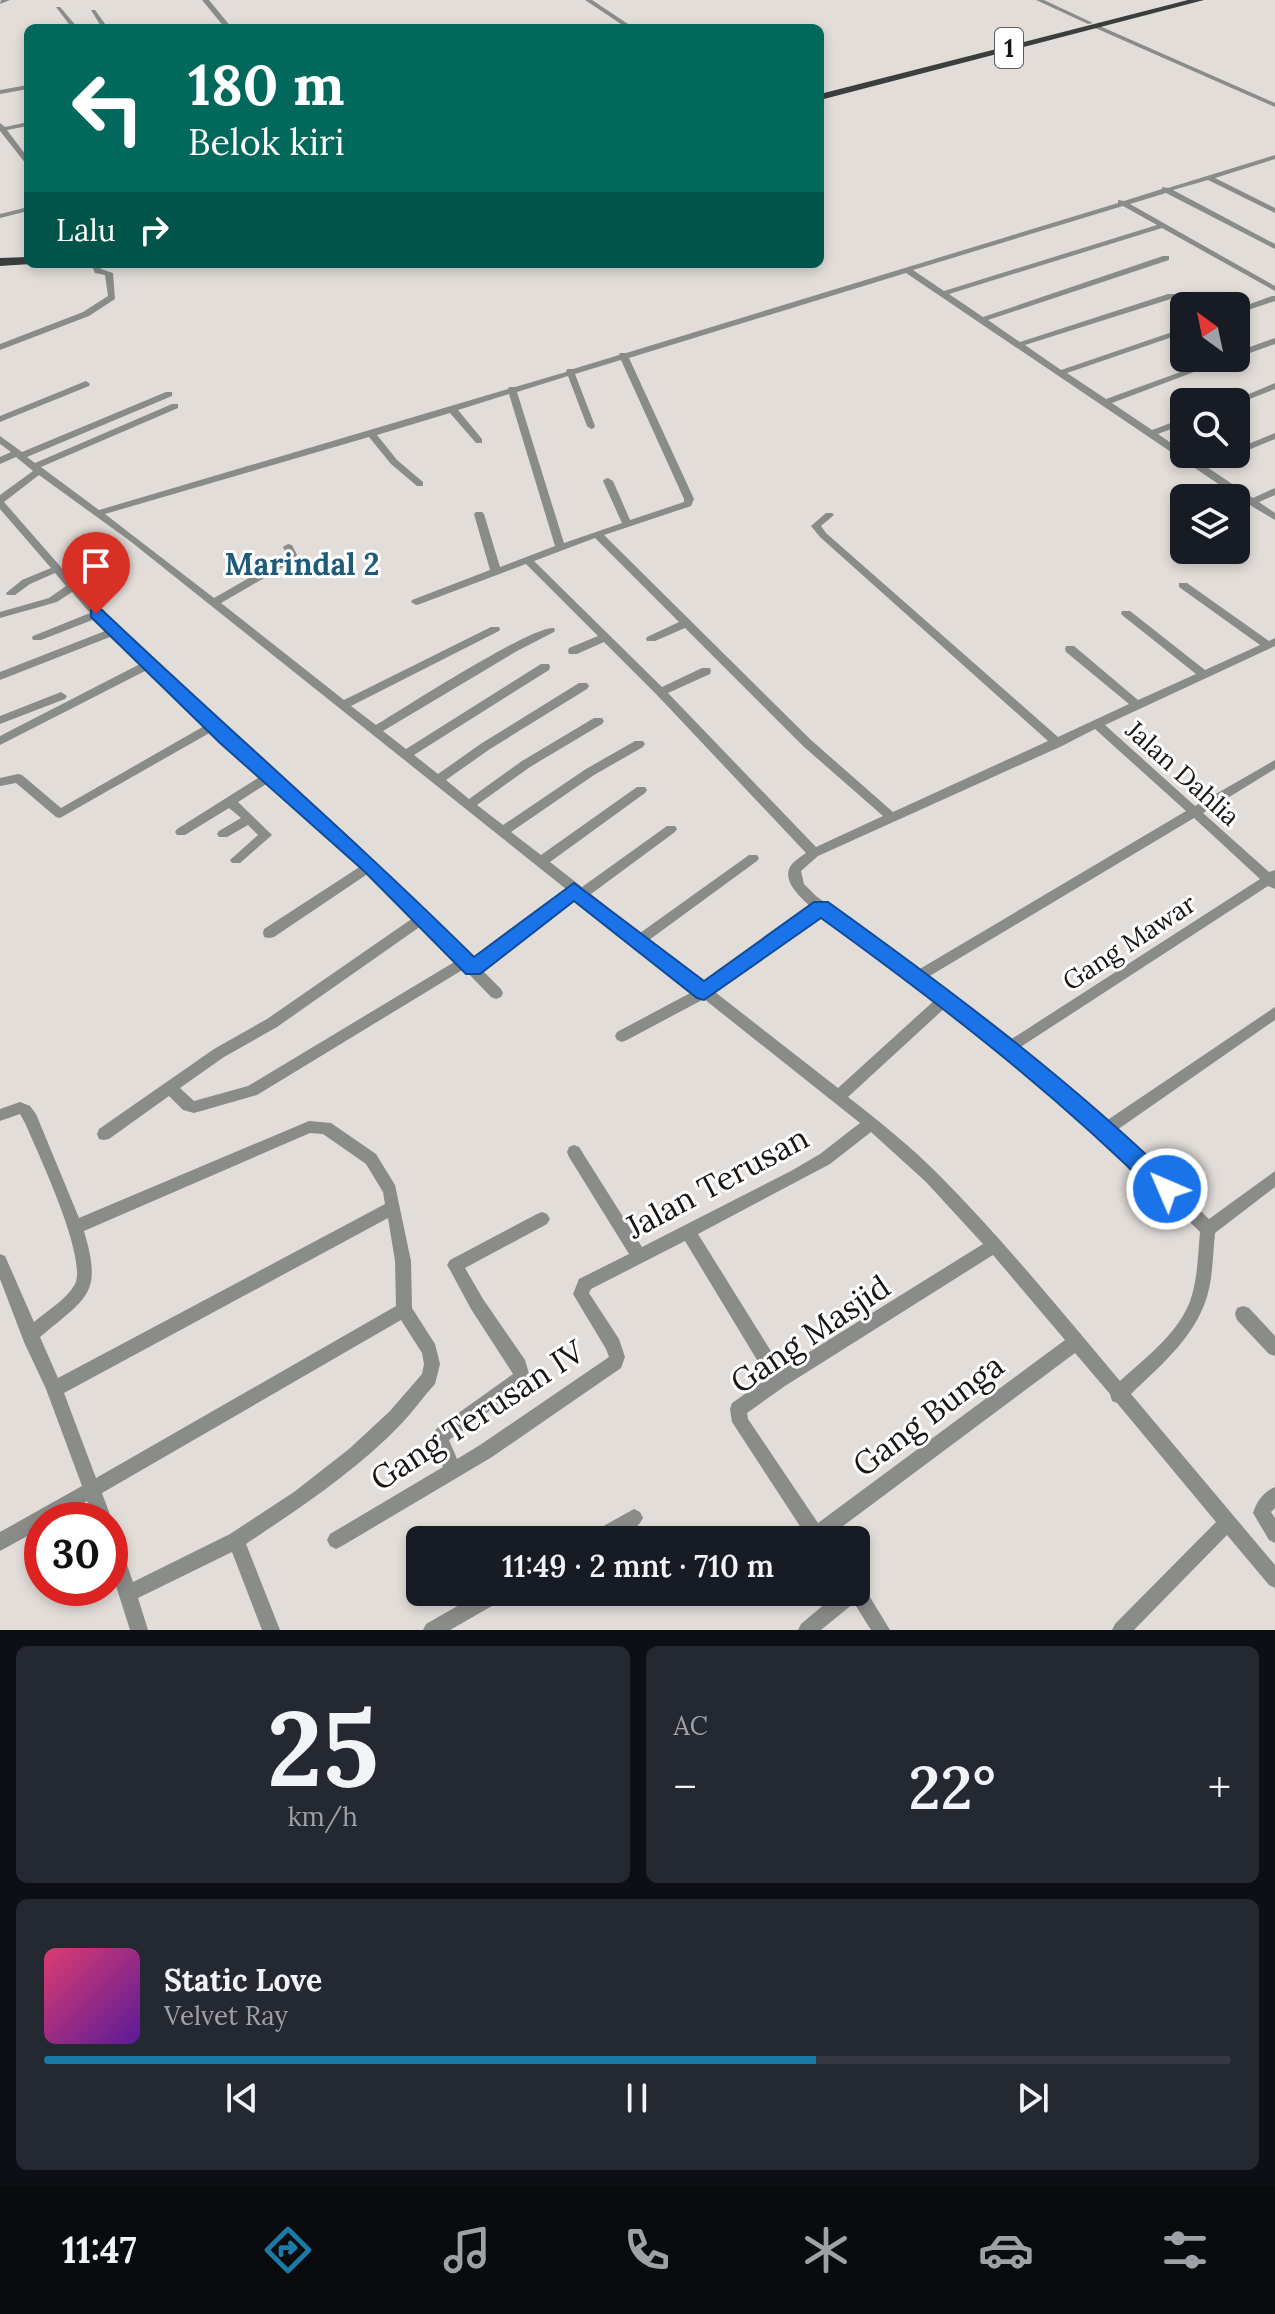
<!DOCTYPE html>
<html lang="id">
<meta charset="utf-8">
<style>
body{margin:0;font-family:Lora,serif;background:#242831;color:#f1f3f6;height:100vh;display:flex;flex-direction:column;font-size:30px;white-space:nowrap}
*{box-sizing:border-box;margin:0}
p{font-size:26px;color:#9ea1a6}
.icon{flex:none;width:44px;height:44px;fill:none;stroke:currentColor;stroke-width:2;stroke-linecap:round;stroke-linejoin:round}
.map{position:relative;height:1630px;overflow:hidden}
.panel{display:flex;flex-direction:column;gap:16px;padding:16px;background:#0d0f14;flex:1}
.panel>*{flex:none}
.top-card{position:absolute;left:24px;top:24px;width:800px;height:244px;border-radius:12px;box-shadow:0 4px 12px #0003;background:#00695c;color:#fff;overflow:hidden}
.needle{width:52px;rotate:327deg}
.buttons{position:absolute;left:1170px;top:292px;display:grid;gap:16px}
.buttons a{display:grid;place-items:center;width:80px;height:80px;border-radius:12px;background:#171b24;box-shadow:0 4px 12px #0003;font-size:40px}
.speed{position:absolute;left:24px;top:1502px;display:flex;gap:16px;font-size:40px;font-weight:700;text-align:center}
.speed>*{display:grid;place-content:center;width:104px;height:104px;border-radius:50%;background:#171b24;box-shadow:0 4px 12px #0003;line-height:1}
.speed .limit{border:12px solid #d22;background:#fff;color:#111}
.pin{position:absolute;display:grid;place-items:center;width:68px;height:68px;color:#fff;margin:-82px -34px;border-radius:50% 50% 50% 0;rotate:-45deg;box-shadow:0 0 8px #0007}
.pin .icon{rotate:45deg}
.me{position:absolute;width:88px;margin:-44px;rotate:315deg;stroke-linejoin:round;filter:drop-shadow(0 0 6px #0008)}
.turn{display:flex;align-items:center;gap:28px;height:168px;padding:0 32px;font-size:36px}
.turn .icon{width:104px;height:104px;stroke-width:2.5}
.turn b{display:block;font-size:56px;line-height:68px}
.then{display:flex;align-items:center;height:76px;padding:0 32px;background:#0003;gap:16px;font-size:30px}
.big{font-size:60px;font-weight:600;line-height:1.1}
.panel .widget{flex:1;display:flex;flex-direction:column;justify-content:center;gap:12px;min-width:0;padding:0 28px;border-radius:12px;background:#242831}
.panel .dial{align-items:center;gap:0}
.dial b{font-size:104px;line-height:1}
.song{display:flex;align-items:center;gap:24px}
.cover{width:96px;height:96px;border-radius:12px;background:linear-gradient(135deg,hsl(340 70% 55%),hsl(270 70% 35%))}
.played{height:8px;border-radius:4px;background:linear-gradient(90deg,#1a7ba7 65%,#363941 65%)}
.keys{display:flex;justify-content:space-around;direction:ltr}
.heat{display:flex;justify-content:space-between;align-items:center;font-size:44px;direction:ltr}
.panel .tiles{flex:1;display:grid;gap:16px;grid-template-columns:1fr 1fr}
.widget:last-child{grid-column:span 2}
.trip{position:absolute;left:406px;top:1526px;width:464px;height:80px;border-radius:12px;background:#171b24;box-shadow:0 4px 12px #0003;font-weight:600;line-height:80px;text-align:center}
.dock{display:flex;height:128px;justify-content:space-around;align-items:center;background:#090b0e;color:#9ea1a6}
.dock .icon{width:56px;height:56px}
.dock .current{color:#1a7ba7}
.dock b{font-size:36px;color:#f1f3f6}
.map>svg:first-child{display:block}
</style>
<div class="map">
<svg width="1275" height="1630" viewBox="0 0 1275 1630">
<rect width="100%" height="100%" fill="#e2ddd9"/>
<g fill="none" stroke-linecap="round" stroke-linejoin="round">
<g fill="#8a8c8a" fill-rule="evenodd">
<polygon points="1,0 10,0 0,4"/>
<polygon points="585,0 592,0 634,28 627,28"/>
<polygon points="1036,0 1044,0 1093,23 1088,24"/>
<polygon points="56,7 60,7 78,28 72,28"/>
<polygon points="91,10 95,10 108,28 102,28"/>
<polygon points="1095,24 1275,103 1275,107 1093,27"/>
<polygon points="28,85 28,89 0,94 0,90"/>
<polygon points="28,122 28,126 7,130 28,158 28,165 26,164 0,131 0,123 5,127"/>
<path d="M1275,155v4l-60,19 60,30v5l-67,-33 -35,10 102,54v5l-109,-56 -36,11 145,82v5l-113,-63 -213,66 34,23 180,-61h6v4l-181,60 32,22 148,-48h6v4l-149,47 36,25 123,-42v5l-117,40 39,26 113,-41h12l-119,45 40,27 32,-12v6l-26,10 26,18v2h3l14,9 22,-9h13v-5l39,-16v6l-68,28 46,31 22,-10v7l-16,7 16,11v7l-27,-16 -342,-231 -277,85 65,141 -3,7 -87,29 207,205 82,72 155,-71 -228,-204 -9,-11 15,-13h6l2,2 -13,11 5,7 232,204 71,-33 -63,-52 -1,-3 1,-3h8l64,54 58,-26 -74,-59 -1,-2 1,-2h8l75,59 55,-25 -81,-58v-4h8l82,58 6,-3v8l-170,79 90,81 80,-46v9l-72,44 66,59 6,-2v19l-7,-3 -249,162 87,73 169,-114v13l-158,110 92,89 66,-48v16l-60,46c-2,19 -2,38 -6,56 -10,45 -47,75 -78,105l144,171v23l-6,-3 -42,-50 -93,95h-22l3,-6 101,-102 -99,-119 -5,-2 -2,-7 -35,-41 -248,185 1,2h-19l-77,-118 -2,-13 2,-6 36,-25 -83,-137 -94,48 -2,4 30,46 6,18 -4,11 -129,89 -150,89 -6,3 -6,-3 -3,-6 3,-6 113,-67 -11,-25 4,-13 77,-55 -42,-65 -21,-39 -3,-5 3,-5 87,-46 5,-2 5,2 3,5 -3,5 -82,44 18,31 42,61 5,17 -2,6 -79,57 8,19 23,-14 129,-88 -3,-8 -33,-55 6,-15 50,-25 -60,-97 -2,-5 2,-5 5,-2 5,2 63,100 149,-76 29,-17 40,-31 -156,-124 -77,41 -5,2 -5,-2 -2,-4 2,-4 77,-41 -119,-94 -94,72 20,20 2,4 -2,4 -5,2 -5,-2 -27,-28 -207,126 -63,18 -11,-3 -14,-14 -60,43 -5,1 -5,-1 -2,-5 2,-5 115,-80 53,-30 146,-101 -44,-45 -95,64 -5,1 -5,-1 -1,-4 1,-4 97,-63 -93,-83 -30,19 34,33 -32,28h-8l-2,-3 28,-25 -10,-10 -21,12h-8l-2,-3 2,-3 22,-13 -12,-10 -44,27h-8l-2,-3 2,-3 84,-53 -48,-45 -153,87 -4,-1 -40,-34 -16,3v-8l18,-4 4,1 39,33 145,-83 -59,-55 -147,75v-9l140,-72 -30,-27 -110,43v-8l105,-41 -10,-12 -54,21h-8l-1,-2 1,-2 57,-23 -18,-21 -15,10 -57,16v-6l49,-14 17,-12 -11,-13 -25,11 -15,11h-8l-1,-2 16,-13 29,-12 -51,-59v-14l33,-24 -17,-14 -16,7v-7l11,-5 -11,-8v-8l22,16 144,-60h6v4l-145,61 8,6 137,-59h6v4l-137,59 58,43 409,-121 1,-2h6l51,-15 1,-3h6l46,-14 1,-2h6l492,-150v-3l6,1 38,-12v-2l6,1zM1123,206l34,19 -213,66 -31,-21zM621,360l63,139v3l-54,18 -17,-39 -5,-3 -3,1 -2,2 19,42 -58,20 -47,-151 51,-16 19,50 4,3 3,-1 1,-2 -20,-52zM509,394l46,152 -55,21 -16,-53 -2,-2h-6l-2,2 16,56 -78,30 -1,2 5,3 4,-1 106,-40 72,72 -29,12 -1,3 1,3h8l27,-12 53,53 149,158c-4,3 -13,8 -16,14 -8,15 12,32 22,41l-107,76 -56,-44 108,-79 2,-3 -2,-3h-8l-109,78 -49,-39 84,-62 2,-3 -2,-3h-8l-85,61 -32,-25 95,-69 2,-3 -2,-3h-8l-96,68 -30,-23 83,-57 49,-28 2,-3 -2,-3h-8l-49,28 -83,56 -26,-20 53,-38 72,-43 2,-3 -2,-3h-8l-72,43 -53,38 -23,-19 44,-31 97,-60 2,-3 -2,-3h-8l-97,60 -44,31 -24,-19 135,-85 1,-3 -1,-3h-8l-135,85 -23,-18 134,-80 37,-19 1,-2 -1,-2c-23,-2 -150,80 -178,97l-25,-19 148,-75 1,-2 -1,-2h-8l-147,73 -123,-97 71,-41 5,-7 -5,-10 -4,-1 -5,3 4,8 -3,3 -70,40 -109,-84 264,-77 22,27 26,22h6v-4l-26,-22 -20,-25 73,-22 26,30h6v-4l-24,-29zM39,475l91,66 436,348 -93,72 -99,-98 -101,-89 -157,-144 -112,-128zM595,538l84,84 -32,15 -1,2 1,2h8l30,-13 118,118 80,70 -67,31 -148,-154 42,-19 1,-3 -1,-3h-8l-40,19 -128,-126zM1095,729l91,82 -268,159 -102,-74 -12,-12 -3,-13 17,-15 244,-110zM1194,818l66,61 -250,161 -82,-63zM821,915l116,83 -99,90 -123,-96zM421,926l35,35 -208,125 -54,15 -14,-13 44,-31 53,-30zM947,1006l154,128 99,98c-2,20 -2,42 -8,63 -10,36 -46,62 -72,86 -59,-70 -118,-143 -183,-208 -27,-27 -58,-52 -89,-76zM871,1132l55,50 57,62 -201,125 -84,-135 132,-70zM993,1255l72,85 -247,183 -70,-104 -1,-6 38,-27z"/>
<polygon points="28,207 28,211 0,218 0,214"/>
<polygon points="91,264 99,264 101,269 113,273 115,299 89,316 0,350 0,344 83,312 108,296 105,275 95,273"/>
<polygon points="1272,296 1275,296 1275,301 1236,314 1236,309"/>
<polygon points="1275,338 1275,344 1236,358 1236,352"/>
<polygon points="86,381 90,384 89,386 0,422 0,416"/>
<polygon points="1275,383 1275,389 1237,404 1236,402 1230,402"/>
<polygon points="61,692 67,696 65,699 0,724 0,716"/>
<path d="M20,1102l10,4 6,8 43,104 230,-97 22,2 45,31 19,31 16,76 1,47 23,36 5,20 -5,20c-11,12 -21,26 -32,38 -45,48 -102,85 -157,122l34,86h-18l-30,-78 -94,46 10,32h-18l-20,-63v-36l6,3 17,48 97,-48 64,-42 55,-43 41,-38 32,-37 2,-10 -2,-11 -21,-33 -299,173 10,27 -2,4v-4h-16l-7,-19 -32,19h-13v8l-42,23v-19l82,-46 -36,-97 -22,-47 -24,-63v-25l5,2 29,66c13,-11 33,-23 41,-38 13,-26 -38,-133 -50,-161l-5,-9 -20,7v-12zM310,1133l13,1 43,30 17,28 2,12 -327,174 -18,-41c47,-40 63,-42 44,-106zM388,1218l7,43 1,45 -300,172 -32,-85z"/>
<polygon points="1243,1306 1249,1308 1275,1336 1275,1356 1269,1354 1237,1320 1235,1314 1237,1308"/>
<path d="M1275,1487v21l-4,4 4,6v25l-6,-3 -16,-27c4,-12 10,-21 22,-26z"/>
<path d="M634,1509l6,3 3,6c-10,20 -38,22 -57,22l3,-6z"/>
<polygon points="856,1581 862,1584 890,1630 871,1630 854,1603 821,1630 798,1630 801,1624 839,1592 856,1592"/>
<polygon points="482,1592 509,1592 506,1598 450,1630 423,1630 426,1624"/>
</g>
<polygon fill="#8a8c8a" fill-rule="evenodd" points="202,0 209,0 232,28 225,28"/>
<g fill="#3a3e3c" fill-rule="evenodd">
<polygon points="1188,0 1204,0 820,100 820,94"/>
<polygon points="28,257 28,264 31,264 0,266 0,258"/>
</g>
</g>
<path fill="#1a73e8" stroke="#114b97" stroke-width="2" d="M96,608l6,2c123,117 251,227 372,347l100,-74 130,98 110,-79h14c121,87 240,176 347,280l4,7 -4,8 -8,3 -8,-3c-104,-104 -219,-193 -338,-279l-117,82 -7,-2 -123,-97 -94,73h-14l-102,-103 -144,-128 -129,-126v-7z"/>
<g text-anchor="middle" dominant-baseline="central" stroke-width="6" stroke-linejoin="round" paint-order="stroke">
<rect fill="#fff" stroke="#5d5c5b" stroke-width="2" x="995" y="28" width="28" height="40" rx="6"/>
<g font-size="24" font-weight="bold" fill="#181615">
<text x="1009" y="48">1</text>
</g>
<g font-size="26" fill="#181615" stroke="#fff">
<text transform="translate(1183 773) rotate(42)">Jalan Dahlia</text>
<text transform="translate(1129 942) rotate(-33)">Gang Mawar</text>
</g>
<g font-size="30" font-weight="bold" fill="#1d5b7b" stroke="#fff">
<text x="302" y="564">Marindal 2</text>
</g>
<g font-size="32" fill="#181615" stroke="#fff">
<text transform="translate(717 1182) rotate(-28)">Jalan Terusan</text>
<text transform="translate(810 1334) rotate(-34)">Gang Masjid</text>
<text transform="translate(477 1415) rotate(-33)">Gang Terusan IV</text>
<text transform="translate(928 1415) rotate(-37)">Gang Bunga</text>
</g>
</g>
</svg>
<div class="buttons">
<a><svg class="needle" viewBox="-14 -14 28 28"><path d="M0-13l5 13h-10z" fill="#e53935"/><path d="M0 13l5-13h-10z" fill="#9ea1a6"/></svg></a>
<a><svg class="icon" aria-label="search" viewBox="0 0 24 24"><circle cx="10" cy="10" r="6"/><path d="M15 15l6 6"/></svg></a>
<a><svg class="icon" aria-label="layers" viewBox="0 0 24 24"><path d="M12 4l9 5-9 5-9-5zM3 14l9 5 9-5"/></svg></a>
</div>
<div class="speed"><div class="limit">30</div></div>
<div class="pin" style="left:96px;top:614px;background:#d93025"><svg class="icon" aria-label="arrive" viewBox="0 0 24 24"><path d="M6 21V4h12l-3 4 3 4H6"/></svg></div>
<svg class="me" style="left:1167px;top:1189px" viewBox="-20 -20 40 40"><circle r="17" fill="#1a73e8" stroke="#fff" stroke-width="3"/><path d="M0-11L8 9 0 5-8 9z" fill="#fff"/></svg>
<div class="trip">11:49 · 2 mnt · 710 m</div>
<div class="top-card">
<div class="turn"><svg class="icon" aria-label="left" viewBox="0 0 24 24"><path d="M17 20v-9H6M10 6l-5 5 5 5"/></svg><div><b>180 m</b>Belok kiri</div></div>
<div class="then">Lalu<svg class="icon" aria-label="right" viewBox="0 0 24 24"><path d="M7 20v-9h11M14 6l5 5-5 5"/></svg></div>
</div>
</div>
<section class="panel">
<div class="tiles">
<div class="widget dial"><b>25</b><p>km/h</p></div>
<div class="widget"><p>AC</p>
<div class="heat"><a>−</a><b class="big">22°</b><a>+</a></div>
</div>
<div class="widget">
<div class="song"><i class="cover"></i><div><b>Static Love</b><p>Velvet Ray</p></div></div>
<div class="played"></div>
<div class="keys"><svg class="icon" aria-label="previous" viewBox="0 0 24 24"><path d="M18 5L8 12l10 7zM5 5v14"/></svg><svg class="icon" aria-label="pause" viewBox="0 0 24 24"><path d="M8 5v14M16 5v14"/></svg><svg class="icon" aria-label="next" viewBox="0 0 24 24"><path d="M6 5l10 7-10 7zM19 5v14"/></svg></div>
</div>
</div>
</section>
<nav class="dock">
<b>11:47</b>
<svg class="icon current" aria-label="directions" viewBox="0 0 24 24"><path d="M12 3l9 9-9 9-9-9zM9 14v-3h6M13 9l2 2-2 2"/></svg>
<svg class="icon" aria-label="music" viewBox="0 0 24 24"><path d="M9 18V5l10-2v13"/><circle cx="6" cy="18" r="3"/><circle cx="16" cy="16" r="3"/></svg>
<svg class="icon" aria-label="phone" viewBox="0 0 24 24"><path d="M5 4h4l2 5-3 2q2 4 5 5l2-3 5 2v4C11 20 4 13 5 4z"/></svg>
<svg class="icon" aria-label="climate" viewBox="0 0 24 24"><path d="M12 3v18M4 7l16 10M4 17L20 7"/></svg>
<svg class="icon" aria-label="car" viewBox="0 0 24 24"><path d="M5 17H2v-5l4-1 3-4h7l3 4 3 1v5h-3M9 17h6M6 11h13"/><circle cx="7" cy="17" r="2"/><circle cx="17" cy="17" r="2"/></svg>
<svg class="icon" aria-label="filters" viewBox="0 0 24 24"><path d="M4 7h16M4 17h16"/><circle cx="9" cy="7" r="2"/><circle cx="15" cy="17" r="2"/></svg>
</nav>
